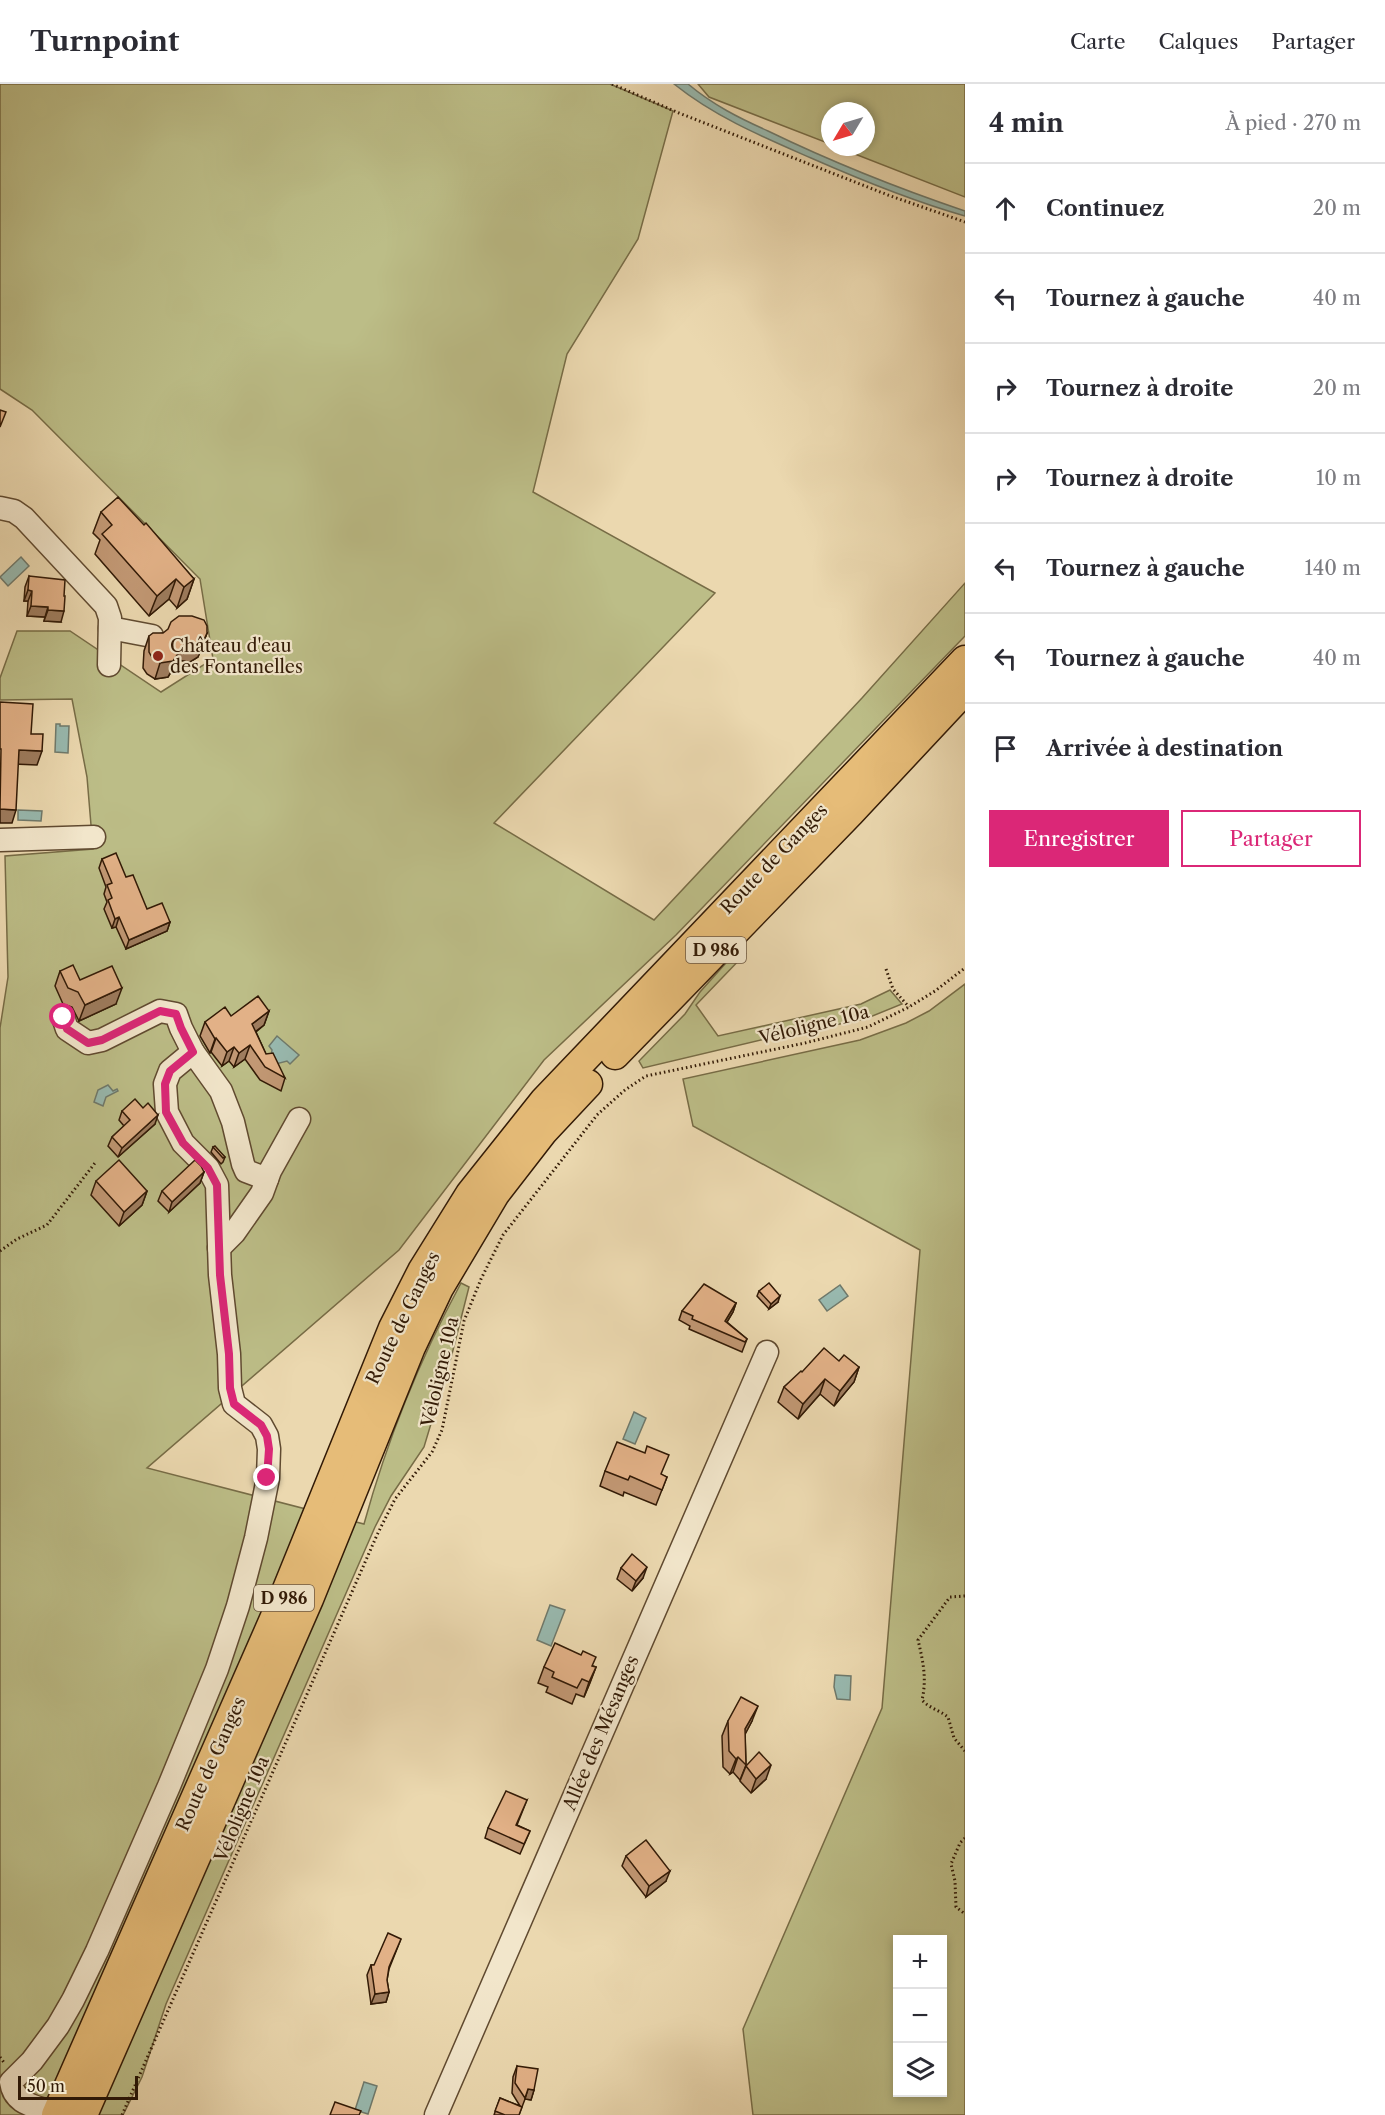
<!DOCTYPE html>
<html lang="fr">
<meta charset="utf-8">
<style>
:root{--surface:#fff;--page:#f7f7f7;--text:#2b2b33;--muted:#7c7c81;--line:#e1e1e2;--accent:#db2777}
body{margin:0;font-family:"Libre Caslon Text",serif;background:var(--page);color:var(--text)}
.controls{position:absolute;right:18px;bottom:18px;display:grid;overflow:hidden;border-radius:0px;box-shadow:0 3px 9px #0003}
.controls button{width:54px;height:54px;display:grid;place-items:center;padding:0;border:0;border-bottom:2px solid var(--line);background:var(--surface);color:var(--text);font:30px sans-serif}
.compass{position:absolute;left:821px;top:18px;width:54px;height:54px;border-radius:50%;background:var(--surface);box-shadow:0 3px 9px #0003;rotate:232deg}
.scale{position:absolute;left:18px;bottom:15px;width:120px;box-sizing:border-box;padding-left:6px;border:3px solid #321a06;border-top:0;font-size:16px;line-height:21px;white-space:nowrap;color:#321a06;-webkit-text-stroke:4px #f2e6cb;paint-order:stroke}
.stop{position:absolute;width:18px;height:18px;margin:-14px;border:4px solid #db2777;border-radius:50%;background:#fff}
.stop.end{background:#db2777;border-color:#fff;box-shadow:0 2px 6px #0008}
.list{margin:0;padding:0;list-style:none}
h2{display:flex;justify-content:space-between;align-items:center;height:78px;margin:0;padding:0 24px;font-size:26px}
h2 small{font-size:20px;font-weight:400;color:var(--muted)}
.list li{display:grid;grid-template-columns:39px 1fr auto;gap:18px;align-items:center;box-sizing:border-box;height:90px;padding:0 24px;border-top:2px solid var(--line)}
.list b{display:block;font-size:22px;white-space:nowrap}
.list em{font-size:20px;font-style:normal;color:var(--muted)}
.actions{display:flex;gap:12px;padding:18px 24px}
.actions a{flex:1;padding:14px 0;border:2px solid var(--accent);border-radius:0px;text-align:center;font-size:21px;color:var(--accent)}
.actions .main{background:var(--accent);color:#fff}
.icon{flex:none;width:33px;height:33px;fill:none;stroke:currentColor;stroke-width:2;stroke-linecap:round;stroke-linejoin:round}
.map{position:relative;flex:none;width:965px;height:2031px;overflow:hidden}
header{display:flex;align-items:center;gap:36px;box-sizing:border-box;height:84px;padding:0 30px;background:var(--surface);border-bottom:2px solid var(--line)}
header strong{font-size:28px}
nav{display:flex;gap:33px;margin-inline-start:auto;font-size:21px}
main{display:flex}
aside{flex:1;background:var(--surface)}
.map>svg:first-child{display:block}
.green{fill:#bcbd87;stroke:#776c46;stroke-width:1.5;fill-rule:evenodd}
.water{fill:#98b9af;stroke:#6f796b;stroke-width:1.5}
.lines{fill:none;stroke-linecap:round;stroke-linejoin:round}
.minor-casing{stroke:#604a30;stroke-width:25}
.major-casing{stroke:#321a06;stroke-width:31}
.path{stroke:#321a06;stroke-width:3;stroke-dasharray:1.5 3;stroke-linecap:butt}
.minor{stroke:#f2e6cb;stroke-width:22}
.major{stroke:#e6bc78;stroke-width:28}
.wall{fill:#c29874;stroke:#321a06;stroke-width:1.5}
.shaded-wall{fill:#9e7c5e;stroke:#321a06;stroke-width:1.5}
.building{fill:#e2b187;stroke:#321a06;stroke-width:1.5}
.route{stroke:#db2777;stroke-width:8}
.poi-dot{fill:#8f2418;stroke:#f2e6cb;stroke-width:2}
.labels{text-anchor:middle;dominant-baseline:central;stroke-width:4.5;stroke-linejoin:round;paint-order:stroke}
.shield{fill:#f2e6cb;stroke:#6c5741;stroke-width:1.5}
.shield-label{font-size:16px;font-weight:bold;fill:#321a06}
.poi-label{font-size:18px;fill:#321a06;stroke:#f2e6cb;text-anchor:start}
.street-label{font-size:18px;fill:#321a06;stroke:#f2e6cb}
</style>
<header>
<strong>Turnpoint</strong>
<nav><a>Carte</a><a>Calques</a><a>Partager</a></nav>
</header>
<main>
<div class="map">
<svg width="965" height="2031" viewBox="0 0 965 2031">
<rect width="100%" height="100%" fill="#ebd8af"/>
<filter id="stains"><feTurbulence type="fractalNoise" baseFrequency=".00333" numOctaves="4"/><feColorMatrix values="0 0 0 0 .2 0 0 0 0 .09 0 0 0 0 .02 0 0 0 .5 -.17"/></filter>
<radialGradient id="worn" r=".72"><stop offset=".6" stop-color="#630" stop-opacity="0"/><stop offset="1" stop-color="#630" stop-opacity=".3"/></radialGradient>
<!-- green -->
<g class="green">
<path d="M0,0H610L673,27L638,155L567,270L533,408L715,509L494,739L654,836L862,614L965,499V552L676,851L544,976L399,1166L147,1384L364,1440C387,1356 420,1275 461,1199L469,1203L452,1270L424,1363L391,1412L375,1443L166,1920L142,1993L123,2031H0V944L8,893L5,772L93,765L87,693L72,615L0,616V594L17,547H70L161,608L213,575L200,495L32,326L0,305Z"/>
<polygon points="698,0 965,0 965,113 837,63 866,63 866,27 830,27 830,60 709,13"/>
<polygon points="734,870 745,870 696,921 718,952 861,920 890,906 902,920 865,935 769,954 643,984 639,977 685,930 700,908"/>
<path d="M965,900V2031H753L743,1945L882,1624L920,1166L693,1042L683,995L860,956L906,939L929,927ZM898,1856H942V2008H898Z"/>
</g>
<!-- water -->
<g class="water">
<path d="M674,0H688C713,21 739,34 768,47C832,78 897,104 965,127V132C912,117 861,96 811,74C763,53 715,33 674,0Z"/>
<polygon points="21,473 29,482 8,502 0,493"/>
<polygon points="56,640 60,640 60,642 69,642 68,669 55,668"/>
<polygon points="18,726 42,727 41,737 18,736"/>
<polygon points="277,952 299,971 290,980 287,977 276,980 271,973 272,966 269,962"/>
<polygon points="108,1001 113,1007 117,1005 118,1007 106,1013 103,1022 94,1018 98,1006"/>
<polygon points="840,1201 848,1212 827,1227 819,1216"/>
<polygon points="634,1328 646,1334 635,1360 623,1355"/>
<polygon points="550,1521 565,1526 551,1562 537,1556"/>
<polygon points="835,1591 851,1592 850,1616 837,1615 834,1603"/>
<polygon points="364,1998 377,2002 368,2030 355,2026"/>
</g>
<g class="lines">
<defs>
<g id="minor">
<polyline points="0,424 14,427 24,434 106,522 110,534 109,581"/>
<polyline points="110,544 152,552"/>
<polyline points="0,756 94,753"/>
<polyline points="63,933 67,945 88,959 102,956 160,927 176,930 181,944 193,968"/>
<polyline points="219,1164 234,1149 262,1109 270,1087 299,1035"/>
<path d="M56,2030C38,2022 14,2022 11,1998L32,1977L58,1942L73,1916L97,1867L169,1702L217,1585L238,1522L256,1454L268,1394L269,1365L267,1352L261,1341L234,1320L230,1304L229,1270L220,1191L217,1101L208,1084L183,1059L167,1028L165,1000L170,987L193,968L221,1007L233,1038L243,1080L246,1087L267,1095"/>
<polyline points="436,2031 767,1268"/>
</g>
<g id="major">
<polyline points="615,971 850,729 965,606"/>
<polyline points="56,2031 285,1510 393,1244 422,1187 470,1110 544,1017 965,576"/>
<polyline points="83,2031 309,1515 411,1263 439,1204 495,1110 543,1048 588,1000"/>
</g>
</defs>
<!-- minor casing -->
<use href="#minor" class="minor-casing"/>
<!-- major casing -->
<use href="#major" class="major-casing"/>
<!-- path -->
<g class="path">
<polyline points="612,0 679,29 888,111 965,138"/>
<polyline points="886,885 893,905 909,923"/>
<polyline points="0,1167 17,1155 47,1141 95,1079"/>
<path d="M965,1512L950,1513L918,1556C923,1577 927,1595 922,1616C929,1624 939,1626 948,1633L954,1654L965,1667"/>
<polyline points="965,1754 960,1759 951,1780 955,1797 956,1823 965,1830"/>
<polyline points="0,1973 5,1980"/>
<polyline points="122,2031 377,1451 395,1415 432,1368 442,1346 464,1237 481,1195 503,1151 597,1031 625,1006 646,992 805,959 868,943 909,923 935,907 965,884"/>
</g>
<!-- minor -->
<use href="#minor" class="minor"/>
<!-- major -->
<use href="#major" class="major"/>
</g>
<!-- wall -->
<g class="wall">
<polygon points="101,428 144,441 194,495 187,515 177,524 169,515 149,532 95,470 100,456 93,449"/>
<polygon points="29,492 61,538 44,537 45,533 27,532 28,517 24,517 25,503"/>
<polygon points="163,549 207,549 198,573 190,578 178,576 168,593 155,595 147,590 143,584 144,567 149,552"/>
<polygon points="102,775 126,793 147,825 170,838 167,847 126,865 116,843 112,844 104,825 107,818 104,810 106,803 99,784"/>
<polygon points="60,887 80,896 116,920 79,937 72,923 63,920 55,902"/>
<polygon points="269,927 264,941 256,948 266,970 285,994 281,1007 260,996 245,975 234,983 229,977 222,982 211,968 210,969 200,952 205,938 231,932"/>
<polygon points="122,1027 155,1040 118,1073 108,1062 112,1053 124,1042 119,1036"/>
<polygon points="213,1063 225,1073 223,1078 221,1080 211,1068"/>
<polygon points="204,1088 200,1099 169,1128 158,1117 162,1107"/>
<polygon points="96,1097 147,1107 142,1121 119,1142 91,1111"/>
<polygon points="759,1207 778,1218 769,1225 757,1212"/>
<polygon points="736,1219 733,1228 727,1238 747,1255 742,1268 689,1245 690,1242 679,1236 682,1227"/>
<polygon points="839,1277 859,1283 854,1298 834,1322 820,1310 798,1335 778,1318 784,1303 802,1288"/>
<polygon points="605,1387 661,1391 667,1393 656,1421 624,1408 623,1412 600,1402"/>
<polygon points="621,1484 643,1494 632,1507 617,1495"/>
<polygon points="593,1582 596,1583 584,1613 576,1610 572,1620 546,1608 548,1603 538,1599 544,1583"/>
<polygon points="728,1637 752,1637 745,1650 746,1681 740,1696 733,1688 730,1690 723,1683 722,1652"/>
<polygon points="746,1682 766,1695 751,1709 740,1697"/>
<polygon points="527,1716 517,1741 530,1747 520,1770 485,1754 488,1744"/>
<polygon points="626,1772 666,1797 646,1813 622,1782"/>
<polygon points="401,1855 389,1885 387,1896 389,1908 386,1918 371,1920 367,1891 371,1881 374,1881"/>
<polygon points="517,1982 534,2006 531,2016 525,2015 519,2031 494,2031 500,2014 520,2022 512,2009 513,1993"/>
</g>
<!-- shaded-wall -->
<g class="shaded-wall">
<polygon points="176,495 169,515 149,532 157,512"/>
<polygon points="194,495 187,515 177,524 184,503"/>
<polygon points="28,506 32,507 28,517 24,517"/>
<polygon points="31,522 48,523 45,533 27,532"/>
<polygon points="48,526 64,527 61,538 44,537"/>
<polygon points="207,549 198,573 190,578 178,576 168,593 155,595 160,579 184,561"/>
<polygon points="19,666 42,667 37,681 14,680"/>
<polygon points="0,725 16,726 12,739 0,739"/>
<polygon points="119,833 116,843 112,844 115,835"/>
<polygon points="170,838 167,847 126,865 129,856"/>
<polygon points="122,904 116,920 79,937 85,921"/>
<polygon points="269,927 264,941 247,954 252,940"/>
<polygon points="216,954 211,968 210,969 215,955"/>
<polygon points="250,961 245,975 234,983 239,969"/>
<polygon points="234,963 229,977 222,982 227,968"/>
<polygon points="158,1031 155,1040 118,1073 122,1064"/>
<polygon points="204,1088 200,1099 169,1128 172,1118"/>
<polygon points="147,1107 142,1121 119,1142 124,1128"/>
<polygon points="780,1212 778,1218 769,1225 771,1220"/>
<polygon points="736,1219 733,1228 722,1246 725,1237"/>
<polygon points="859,1283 854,1298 834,1322 840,1307"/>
<polygon points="825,1295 820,1310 798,1335 803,1320"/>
<polygon points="647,1483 643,1494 632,1507 636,1497"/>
<polygon points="596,1583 590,1599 584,1613 589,1598"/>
<polygon points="758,1622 752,1637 740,1660 745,1645"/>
<polygon points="738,1673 733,1688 730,1690 736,1675"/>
<polygon points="771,1681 766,1695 751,1709 756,1695"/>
<polygon points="670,1787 666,1797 646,1813 649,1802"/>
<polygon points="389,1908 386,1918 371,1920 375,1910"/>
<polygon points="528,2005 534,2006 531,2016 525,2015"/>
</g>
<!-- building -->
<g class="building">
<polygon points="0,326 6,328 0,343"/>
<polygon points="118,413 144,441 146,439 194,495 184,503 176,495 157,512 102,450 112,441 101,428"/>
<polygon points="29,492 65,496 64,512 65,512 64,527 48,526 48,523 31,522 32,507 28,506"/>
<polygon points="179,532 192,532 204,536 207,542 207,549 203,558 195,562 184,561 173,577 160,579 153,575 149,568 149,552 153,549 163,549 168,545 171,538"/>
<polygon points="0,618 33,620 31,650 43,650 42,667 19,666 16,726 0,725 1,665 0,665"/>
<polygon points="116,769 126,793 133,791 147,825 162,819 170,838 129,856 119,833 115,835 108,816 112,814 107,801 112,799 102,775"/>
<polygon points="73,881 80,896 112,882 122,904 85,921 78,908 68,904 60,887"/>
<polygon points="258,912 269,927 252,940 266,970 273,969 285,994 265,983 250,961 239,969 234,963 227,968 216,954 215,955 205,938 225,923 231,932"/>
<polygon points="135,1015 143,1024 148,1019 158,1031 122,1064 112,1053 130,1036 122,1027"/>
<polygon points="215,1062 225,1073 223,1074 213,1063"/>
<polygon points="119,1076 147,1107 124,1128 96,1097"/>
<polygon points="195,1076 201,1082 204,1088 172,1118 162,1107"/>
<polygon points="769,1199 780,1212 771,1220 759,1207"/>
<polygon points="704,1200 736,1219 725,1237 747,1255 745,1258 692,1235 693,1232 682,1227"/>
<polygon points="824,1264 839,1277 844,1271 859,1283 840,1307 825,1295 803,1320 784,1303 801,1287 802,1288"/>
<polygon points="617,1358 645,1369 647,1362 669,1371 661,1390 667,1393 662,1406 630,1392 628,1396 605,1387"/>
<polygon points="632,1470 647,1483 636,1497 621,1484"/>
<polygon points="555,1559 581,1571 583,1567 596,1573 592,1582 596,1583 589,1598 582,1595 577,1604 552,1593 554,1588 544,1583"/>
<polygon points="741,1613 758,1622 745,1645 746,1681 738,1673 736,1675 729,1667 728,1637"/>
<polygon points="759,1668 771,1681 756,1695 746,1682"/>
<polygon points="506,1707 527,1716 516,1741 530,1747 524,1760 488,1744"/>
<polygon points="646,1756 670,1787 649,1802 626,1772"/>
<polygon points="388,1849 401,1855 389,1883 387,1896 389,1908 375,1910 371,1881 374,1881"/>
<polygon points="517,1982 538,1985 534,2006 528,2005 525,2014 515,1999"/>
<polygon points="500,2014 522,2023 519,2031 505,2031 495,2027"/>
<polygon points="335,2018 361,2027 359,2031 330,2031"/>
</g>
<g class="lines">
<!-- route -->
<polyline class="route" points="63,933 67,945 88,959 102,956 160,927 176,930 181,944 193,968 170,987 165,1000 166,1028 183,1059 208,1084 217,1101 220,1191 229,1270 230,1304 234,1320 261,1341 267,1352 269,1365 267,1394"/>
</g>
<!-- markers -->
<circle class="poi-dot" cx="158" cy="572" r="6"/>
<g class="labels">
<!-- shield labels -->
<g class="shield">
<rect x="686" y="853" width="60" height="26" rx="4.5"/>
<rect x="254" y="1501" width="60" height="26" rx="4.5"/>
</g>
<g class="shield-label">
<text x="716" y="866">D 986</text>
<text x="284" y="1514">D 986</text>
</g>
<!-- poi labels -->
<g class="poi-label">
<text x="170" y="562">Château d'eau<tspan x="170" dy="21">des Fontanelles</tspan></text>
</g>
<!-- street labels -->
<g class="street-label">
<text transform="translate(774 775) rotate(-46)">Route de Ganges</text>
<text transform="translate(814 941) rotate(-14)">Véloligne 10a</text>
<text transform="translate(403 1234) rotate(-64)">Route de Ganges</text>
<text transform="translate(440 1288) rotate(-77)">Véloligne 10a</text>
<text transform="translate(601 1649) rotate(-67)">Allée des Mésanges</text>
<text transform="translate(211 1680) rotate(-66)">Route de Ganges</text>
<text transform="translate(242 1725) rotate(-67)">Véloligne 10a</text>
</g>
</g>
<rect width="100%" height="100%" filter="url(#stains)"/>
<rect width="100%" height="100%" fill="url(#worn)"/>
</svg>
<div class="controls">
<button>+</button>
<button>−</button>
<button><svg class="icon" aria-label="layers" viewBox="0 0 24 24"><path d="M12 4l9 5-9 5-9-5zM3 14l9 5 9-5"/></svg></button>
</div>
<svg class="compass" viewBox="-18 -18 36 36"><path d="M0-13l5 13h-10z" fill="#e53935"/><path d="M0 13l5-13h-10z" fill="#7c7c81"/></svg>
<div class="scale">50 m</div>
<div class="stop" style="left:63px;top:933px"></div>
<div class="stop end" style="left:267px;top:1394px"></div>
</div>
<aside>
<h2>4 min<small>À pied · 270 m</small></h2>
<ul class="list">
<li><svg class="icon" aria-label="ahead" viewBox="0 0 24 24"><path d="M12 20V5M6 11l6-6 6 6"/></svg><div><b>Continuez</b></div><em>20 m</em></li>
<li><svg class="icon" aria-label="left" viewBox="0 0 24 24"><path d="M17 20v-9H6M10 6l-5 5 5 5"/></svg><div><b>Tournez à gauche</b></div><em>40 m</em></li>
<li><svg class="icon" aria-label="right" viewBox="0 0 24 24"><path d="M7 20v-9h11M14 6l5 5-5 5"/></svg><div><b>Tournez à droite</b></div><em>20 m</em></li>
<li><svg class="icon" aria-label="right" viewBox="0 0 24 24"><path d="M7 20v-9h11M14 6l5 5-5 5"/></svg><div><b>Tournez à droite</b></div><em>10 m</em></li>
<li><svg class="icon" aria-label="left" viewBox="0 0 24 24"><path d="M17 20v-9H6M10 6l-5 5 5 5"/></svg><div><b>Tournez à gauche</b></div><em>140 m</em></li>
<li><svg class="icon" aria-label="left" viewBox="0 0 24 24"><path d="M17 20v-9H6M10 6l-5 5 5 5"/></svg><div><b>Tournez à gauche</b></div><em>40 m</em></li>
<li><svg class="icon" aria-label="arrive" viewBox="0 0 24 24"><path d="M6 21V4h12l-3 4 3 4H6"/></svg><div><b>Arrivée à destination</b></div></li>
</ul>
<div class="actions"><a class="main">Enregistrer</a><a>Partager</a></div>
</aside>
</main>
